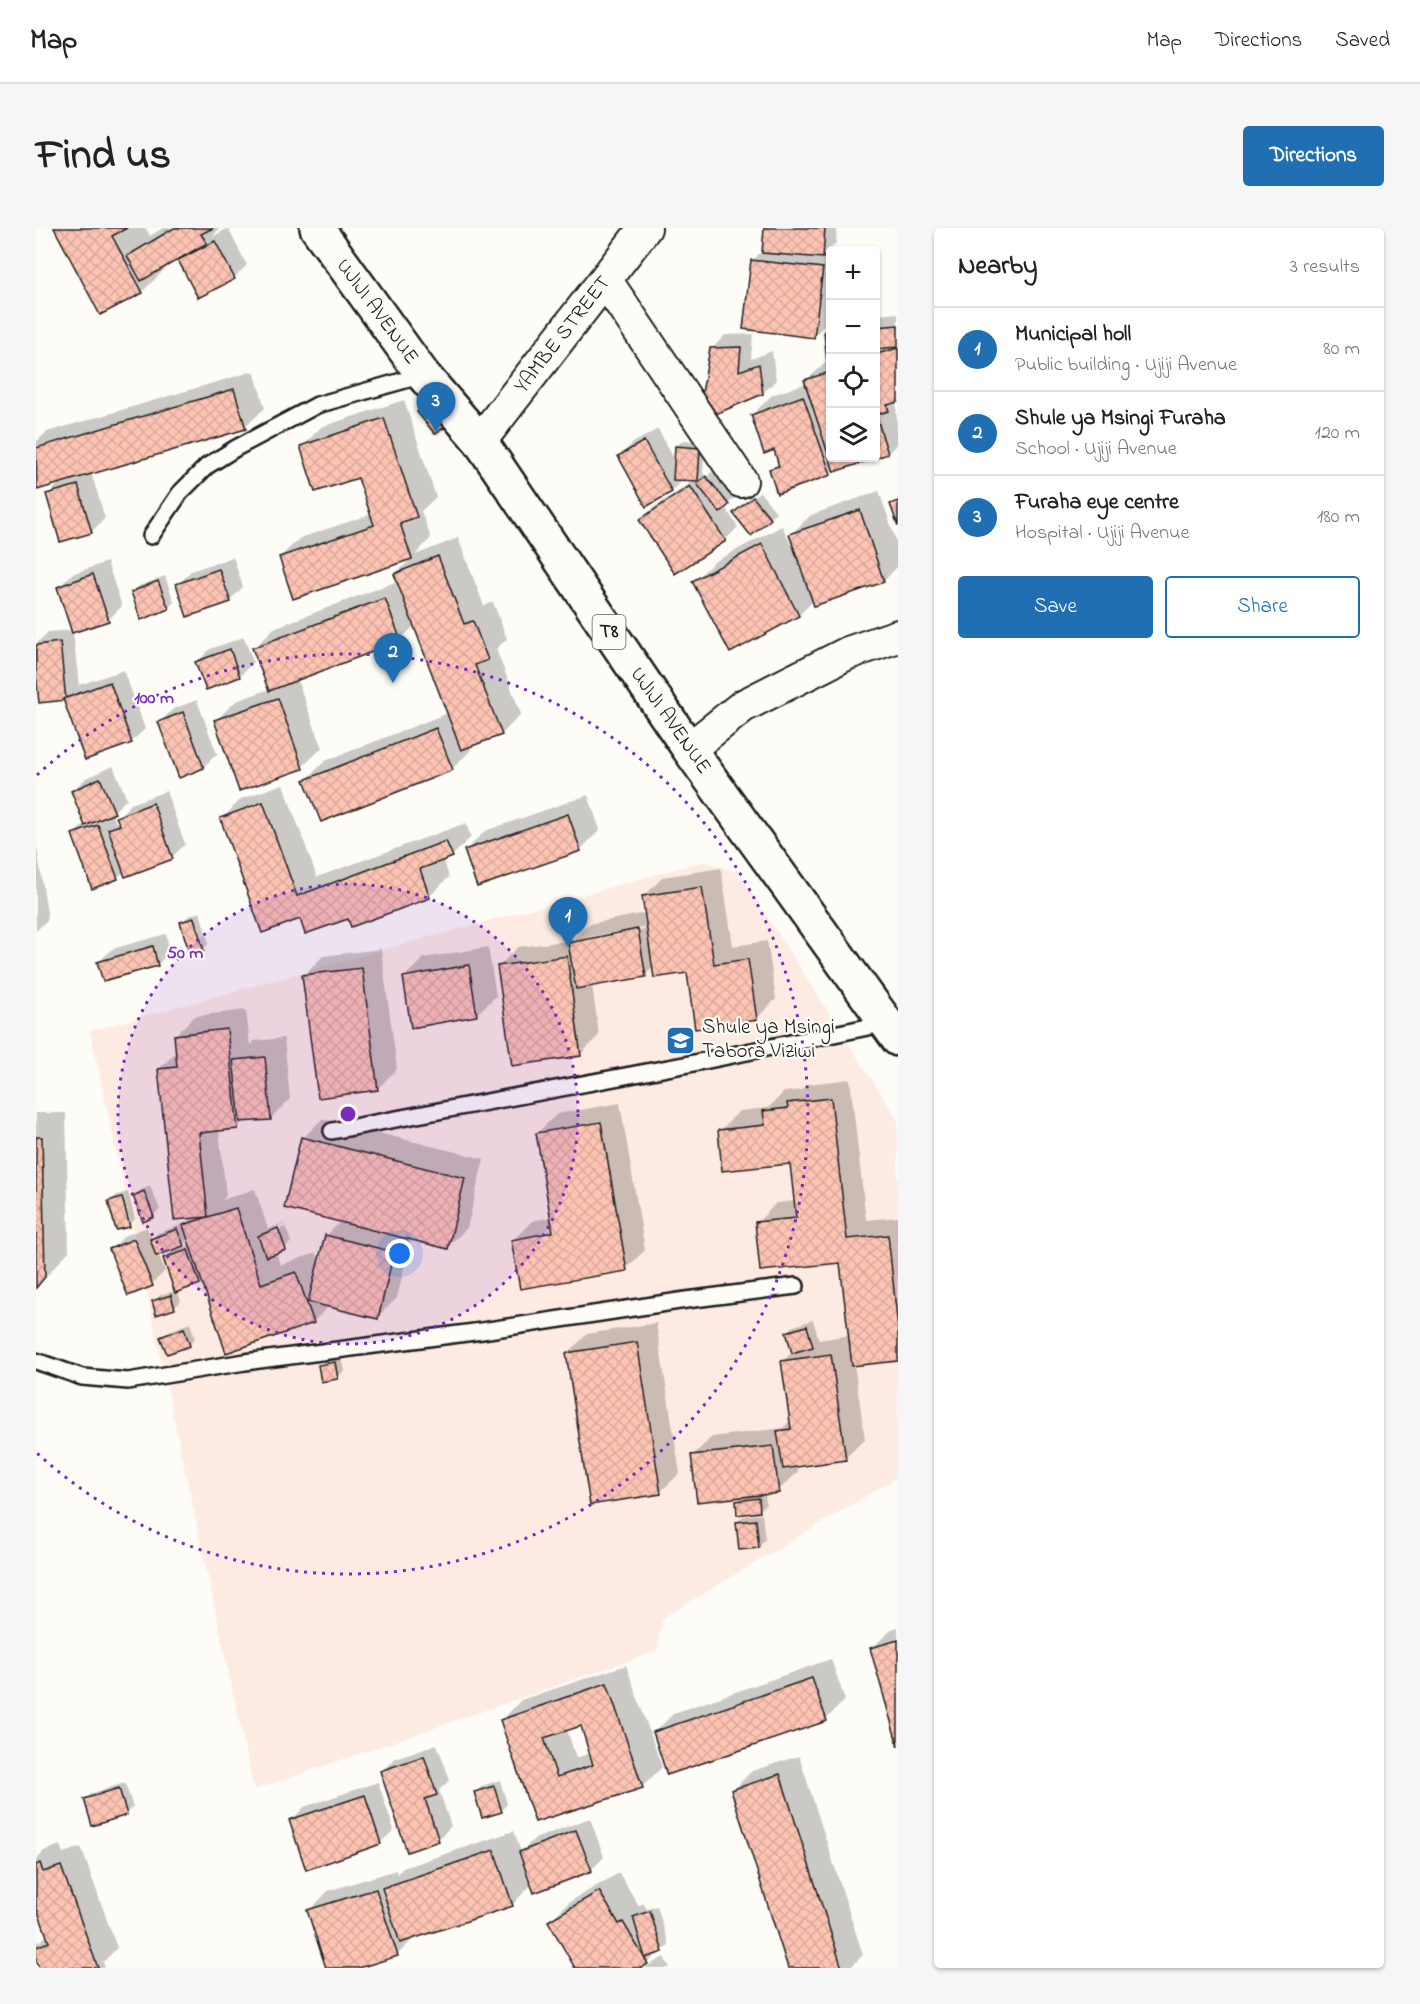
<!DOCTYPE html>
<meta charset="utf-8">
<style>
:root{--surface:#fff;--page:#f6f6f6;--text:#222;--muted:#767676;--line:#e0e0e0;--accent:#1f6fb2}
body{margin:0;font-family:"Indie Flower",sans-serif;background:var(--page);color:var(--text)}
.controls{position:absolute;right:18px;top:18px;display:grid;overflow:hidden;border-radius:6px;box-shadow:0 2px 4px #0004}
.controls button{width:54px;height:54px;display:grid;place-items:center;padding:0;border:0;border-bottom:2px solid var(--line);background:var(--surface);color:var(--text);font:30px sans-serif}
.you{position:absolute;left:364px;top:1026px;width:21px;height:21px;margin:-15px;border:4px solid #fff;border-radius:50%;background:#1a73e8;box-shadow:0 0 0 9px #1a73e833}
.badge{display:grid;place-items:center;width:39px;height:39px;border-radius:50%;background:var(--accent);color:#fff;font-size:20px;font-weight:700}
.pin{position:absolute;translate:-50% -50px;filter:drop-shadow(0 2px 3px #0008)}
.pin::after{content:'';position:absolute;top:32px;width:21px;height:18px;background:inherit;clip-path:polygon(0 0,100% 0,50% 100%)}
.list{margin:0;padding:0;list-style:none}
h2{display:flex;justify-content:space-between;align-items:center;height:78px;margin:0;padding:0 24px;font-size:26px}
h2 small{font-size:20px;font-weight:400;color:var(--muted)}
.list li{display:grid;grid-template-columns:39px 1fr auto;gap:18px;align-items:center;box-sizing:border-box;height:84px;padding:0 24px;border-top:2px solid var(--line)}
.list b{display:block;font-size:22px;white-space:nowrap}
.list p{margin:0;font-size:20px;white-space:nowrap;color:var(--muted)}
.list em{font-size:20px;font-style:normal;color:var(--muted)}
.actions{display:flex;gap:12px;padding:18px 24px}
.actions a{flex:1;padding:14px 0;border:2px solid var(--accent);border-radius:6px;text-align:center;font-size:21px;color:var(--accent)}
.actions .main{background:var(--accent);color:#fff}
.icon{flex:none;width:33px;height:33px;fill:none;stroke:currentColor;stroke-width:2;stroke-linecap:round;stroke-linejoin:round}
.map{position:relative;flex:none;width:862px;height:1740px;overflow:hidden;border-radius:6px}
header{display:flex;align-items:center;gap:36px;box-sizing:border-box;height:84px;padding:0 30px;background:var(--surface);border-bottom:2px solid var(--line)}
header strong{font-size:28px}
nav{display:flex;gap:33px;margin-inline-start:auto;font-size:21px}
.intro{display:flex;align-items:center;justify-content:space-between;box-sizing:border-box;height:144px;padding:0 36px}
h1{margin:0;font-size:42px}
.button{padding:15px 27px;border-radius:6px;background:var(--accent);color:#fff;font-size:21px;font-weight:700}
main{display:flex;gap:36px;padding:0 36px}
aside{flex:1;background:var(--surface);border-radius:6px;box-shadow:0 2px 4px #0004}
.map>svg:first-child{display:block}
.built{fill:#fdebe3}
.shadow{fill:#0003;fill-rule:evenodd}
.building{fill:url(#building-cross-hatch);stroke:#1c1c1c;stroke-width:1.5;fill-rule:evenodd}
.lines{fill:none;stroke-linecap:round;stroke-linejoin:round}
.service-casing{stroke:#1c1c1c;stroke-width:20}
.minor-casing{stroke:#1c1c1c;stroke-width:36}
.trunk-casing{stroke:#1c1c1c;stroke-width:38}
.service{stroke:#fdfcf7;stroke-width:15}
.minor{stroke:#fdfcf7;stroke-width:32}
.trunk{stroke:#fdfcf7;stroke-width:33}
.ring{fill:none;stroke:#7b2cbf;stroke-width:3;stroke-dasharray:3 6}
.labels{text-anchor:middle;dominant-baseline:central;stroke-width:4.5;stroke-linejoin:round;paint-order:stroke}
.shield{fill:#fdfcf7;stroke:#605f5e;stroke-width:1.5}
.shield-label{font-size:20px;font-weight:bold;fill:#1c1c1c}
.street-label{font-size:21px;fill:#1c1c1c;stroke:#fdfcf7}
.poi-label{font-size:21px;fill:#1c1c1c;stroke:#fdfcf7;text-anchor:start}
.centre{fill:#7b2cbf;stroke:#fdfcf7;stroke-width:3}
.ring-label{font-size:18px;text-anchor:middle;font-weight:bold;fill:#7b2cbf;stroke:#fdfcf7;stroke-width:4.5;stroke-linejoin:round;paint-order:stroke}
</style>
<header>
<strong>Map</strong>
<nav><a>Map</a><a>Directions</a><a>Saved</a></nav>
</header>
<div class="intro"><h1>Find us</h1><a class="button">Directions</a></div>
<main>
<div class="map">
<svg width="862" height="1740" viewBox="0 0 862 1740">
<defs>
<pattern id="building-cross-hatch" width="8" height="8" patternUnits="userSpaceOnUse" patternTransform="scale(1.5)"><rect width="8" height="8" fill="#fdc4b4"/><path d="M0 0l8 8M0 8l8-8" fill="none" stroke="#d8a89a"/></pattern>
</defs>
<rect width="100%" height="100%" fill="#fdfcf7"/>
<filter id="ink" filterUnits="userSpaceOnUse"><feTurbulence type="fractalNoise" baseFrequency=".0167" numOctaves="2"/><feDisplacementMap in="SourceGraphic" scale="12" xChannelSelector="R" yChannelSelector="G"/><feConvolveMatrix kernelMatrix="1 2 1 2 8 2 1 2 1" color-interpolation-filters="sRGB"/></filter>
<g filter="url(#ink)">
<!-- built -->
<polygon class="built" points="669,633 703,645 862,892 862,1249 627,1390 621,1423 218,1562 54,803"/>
<!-- shadow -->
<g class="shadow">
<polygon points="19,0 110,0 114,8 127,0 184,0 176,9 192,0 211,37 198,50 163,68 143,29 130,37 131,39 106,64 65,85"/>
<polygon points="729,0 801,0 800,15 795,20 805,21 794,22 794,92 778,108 717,32 728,21"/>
<polygon points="862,85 862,172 860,173 862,215 852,225 840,229 840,87"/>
<polygon points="794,99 794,230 838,230 799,243 799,241 794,246 735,242 743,233 739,220 716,187 736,167 771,155 770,153 792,132 790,103"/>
<polygon points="717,106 715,131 736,123 740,152 727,165 676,121 689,107"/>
<polygon points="218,143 229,180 209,199 55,244 69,290 55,304 12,267 25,253 2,260 0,254 0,214 11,204"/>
<polygon points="368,172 400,269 385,283 395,310 379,327 422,310 448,378 457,374 471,411 460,421 485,486 466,506 434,518 435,522 416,541 270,552 289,533 412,485 379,397 364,412 261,451 286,520 266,539 180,492 200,473 234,461 218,420 238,400 362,353 359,346 376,330 244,329 264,310 336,286 323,248 266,219 285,199"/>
<polygon points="622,201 639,233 640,219 647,212 669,214 667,245 670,249 677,243 698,270 689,279 702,299 689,312 605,292 618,279 661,251 648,251 636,263 610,277 583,228 597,215"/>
<polygon points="843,263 862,318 862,338 848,353 779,376 778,372 763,387 695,423 658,353 678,334 746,298 759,324 755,306 775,287"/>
<polygon points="724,264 740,284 734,290 706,279"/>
<polygon points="197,329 207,359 194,372 142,357 155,343"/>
<polygon points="71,334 86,378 73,391 37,404 43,457 88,442 109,501 95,514 29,471 0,433 0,416 12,404 37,402 23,359 36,346"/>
<polygon points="129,348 138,374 132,380 96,364 103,358"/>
<polygon points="208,409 217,434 204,448 171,460 161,435 174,421"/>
<polygon points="161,472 181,526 167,539 124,494 137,481"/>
<polygon points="77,538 91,571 76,585 80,595 83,592 82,589 95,576 130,563 149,616 136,629 88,643 81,650 38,606 50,595 36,563 50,550"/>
<polygon points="247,556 281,649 430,595 435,609 416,628 407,631 413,649 394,668 316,697 313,689 265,689 186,591 205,571"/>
<polygon points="552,567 564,602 544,622 430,622 449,603"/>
<polygon points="0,613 12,691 0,703"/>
<path d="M685,640L697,718L731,713L740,771L721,790L652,744L618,739L609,747L556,757L563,807L544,827L463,738L482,719L537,712L553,696L610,685L608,668L627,649ZM609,699V701L554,712V709Z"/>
<polygon points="164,684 173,715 167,722 145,695 152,688"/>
<polygon points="130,706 134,724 121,737 63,734 76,721"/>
<polygon points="452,719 460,768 440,787 368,749 388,730"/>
<polygon points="345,721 361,841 341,861 267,748 287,728"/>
<path d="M210,782L214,818L218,813L248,810L254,871L235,890L208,893L201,900L183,902L190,968L186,972L219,961L232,1001L248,995L255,1014L249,1020L240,1024L244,1037L280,1025L283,1035L290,1008L305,993L267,910L286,891L448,931L431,1000L411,1019L375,1010L361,1070L341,1089L293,1078L277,1094L167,1051L163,1055L141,1062L145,1073L138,1080L118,1074L124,1067L139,1063L129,1030L135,1024L156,1017L153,1010L147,1016L122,1025L129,1043L116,1056L75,1022L88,1008L111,999L116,1011L122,1005L148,996L149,998L158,988L123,841L141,823L139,807L159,788ZM248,996L249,999L233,1005V1002Z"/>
<polygon points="814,851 830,992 862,989 862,1132 818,1136 829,1211 809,1230 761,1237 762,1244 742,1263 729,1265 730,1276 723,1282 701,1274 708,1267 656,1228 676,1209 747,1200 755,1192 747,1133 757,1123 751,1104 758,1098 777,1092 783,1112 814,1107 806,1033 721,995 740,975 760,973 756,934 684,903 703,883 732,880 748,864 766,862 773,856"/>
<polygon points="584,875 609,1022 590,1041 477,1012 496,993 516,989 501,905 521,886"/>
<polygon points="0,885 30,885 33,1023 0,1060"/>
<polygon points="114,958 124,981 117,988 98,968 105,962"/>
<polygon points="92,964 99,991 93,997 74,973 81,967"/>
<polygon points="154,1095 159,1110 153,1117 126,1110 133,1103"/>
<polygon points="620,1095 644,1245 624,1264 531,1126 551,1106"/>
<polygon points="305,1129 308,1143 301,1150 284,1138 290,1131"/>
<polygon points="726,1286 729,1312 722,1318 701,1294 708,1288"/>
<polygon points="862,1399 862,1513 836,1420 856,1401"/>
<polygon points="795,1431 809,1472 790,1491 618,1505 638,1485"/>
<path d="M590,1437L626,1539L607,1558L500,1592L466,1492L485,1472ZM546,1496L555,1525L540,1530L531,1501Z"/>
<polygon points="401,1516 414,1552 403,1562 415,1598 402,1612 345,1544 359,1530"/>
<polygon points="763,1528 827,1727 814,1740 754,1740 697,1562 716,1543"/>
<polygon points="464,1552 471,1576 465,1583 440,1565 446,1558"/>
<polygon points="342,1554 358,1602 344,1615 255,1593 268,1579"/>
<polygon points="89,1555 97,1579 90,1585 49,1572 56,1565"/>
<polygon points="554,1590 568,1629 555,1642 496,1656 476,1677 379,1709 361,1727 318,1740 291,1740 273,1683 292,1663 360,1642 361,1646 367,1640 478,1603 485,1624 498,1611"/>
<polygon points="24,1617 27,1625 45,1619 81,1720 67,1734 69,1740 4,1740 0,1732 0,1706 3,1715 12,1706 0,1673 0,1631 8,1623"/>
<polygon points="583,1645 603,1678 607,1675 611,1681 621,1678 633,1717 605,1740 541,1740 513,1694 533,1674"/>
<polygon points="628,1729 634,1740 608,1740"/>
</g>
<!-- building -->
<g class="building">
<polygon points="18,0 91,0 76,8 107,65 64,87"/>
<polygon points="138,0 177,0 165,6 171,15 105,53 91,28"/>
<polygon points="728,0 789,0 787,30 726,25"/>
<polygon points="179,13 199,51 162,70 142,32"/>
<polygon points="715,32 787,40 778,110 707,101"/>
<polygon points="862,97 862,119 840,121 840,99"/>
<polygon points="794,102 794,145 792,145 788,103"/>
<polygon points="705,119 703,143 723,136 727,166 670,190 663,182 674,120"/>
<polygon points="862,120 862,174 851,177 853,183 842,186 840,177 840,126"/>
<polygon points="794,144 794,230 840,230 840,187 852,226 798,244 768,152"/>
<polygon points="198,161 210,201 1,262 0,220"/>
<polygon points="767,168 795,247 741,266 733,241 743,238 738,222 728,226 715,187"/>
<polygon points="392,176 409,199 399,206 381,184"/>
<polygon points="348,190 381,289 364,295 376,331 257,371 243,329 338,297 322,250 279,264 264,218"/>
<polygon points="608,213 636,264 610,279 582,228"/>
<polygon points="639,218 664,220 662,253 637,252"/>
<polygon points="670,248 693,277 684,285 661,256"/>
<polygon points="42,257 56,305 24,314 10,266"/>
<polygon points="654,258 690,313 639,346 603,292"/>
<polygon points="717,269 735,291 715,308 697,285"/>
<polygon points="862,273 862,298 854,276"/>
<polygon points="824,282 848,354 778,378 753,306"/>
<polygon points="726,316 763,388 694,425 656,353"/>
<polygon points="402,328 428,396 437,393 452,432 439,437 466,507 425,522 358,346"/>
<polygon points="183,341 195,374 151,389 140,356"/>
<polygon points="57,346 73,393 36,405 21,359"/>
<polygon points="122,353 133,381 105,392 95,364"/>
<polygon points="349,370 365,413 233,463 216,420"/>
<polygon points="24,414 30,472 3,475 0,446 0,417"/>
<polygon points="194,421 204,449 170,462 159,434"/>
<polygon points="74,454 96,515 49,532 27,471"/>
<polygon points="242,470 267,541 203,563 178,492"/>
<polygon points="147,484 168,540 143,550 122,494"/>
<polygon points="400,500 417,542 285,594 268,552"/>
<polygon points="64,550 79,585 49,598 35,563"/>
<polygon points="227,574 261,668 410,613 417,629 384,641 394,670 315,699 312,691 269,706 264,691 226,705 184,590"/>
<polygon points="117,575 137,631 89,649 72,601 84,597 80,589"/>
<polygon points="532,586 545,623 441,659 428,622"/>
<polygon points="62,597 82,651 56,661 36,606"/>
<polygon points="666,659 678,736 712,731 721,792 659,801 651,745 618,750 606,668"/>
<polygon points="158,690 168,723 154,727 144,694"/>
<polygon points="602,701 610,749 540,761 532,715"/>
<polygon points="117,718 122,738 67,753 61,734"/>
<polygon points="531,728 545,828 476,838 461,738"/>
<polygon points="433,737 441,788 375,800 367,749"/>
<polygon points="326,740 342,862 282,870 266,747"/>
<polygon points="191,801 202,901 163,905 172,989 138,992 122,841 141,839 138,807"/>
<polygon points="229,829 235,892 204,894 197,832"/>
<polygon points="795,870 811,1011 852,1007 862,1100 862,1133 816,1138 804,1035 724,1043 719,994 760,990 754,936 686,943 682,902 729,897 727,883 752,880 751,875"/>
<polygon points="565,894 591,1043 484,1061 475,1012 517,1004 500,905"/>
<polygon points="0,909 6,909 9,1049 0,1060"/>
<polygon points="265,909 429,950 412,1021 248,980"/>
<polygon points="108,963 118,989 107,994 97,968"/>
<polygon points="86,969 94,999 80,1002 72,973"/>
<polygon points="200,980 225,1056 260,1044 278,1095 190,1125 147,997"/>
<polygon points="242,1000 250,1022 230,1029 222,1008"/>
<polygon points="141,1001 148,1018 120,1028 114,1011"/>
<polygon points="289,1007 358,1024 342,1091 272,1074"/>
<polygon points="98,1011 117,1058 92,1068 73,1021"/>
<polygon points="152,1022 164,1056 139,1065 127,1030"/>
<polygon points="135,1067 139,1081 120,1087 116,1073"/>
<polygon points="771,1098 777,1119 756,1125 750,1104"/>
<polygon points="148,1100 154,1118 131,1126 124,1109"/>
<polygon points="601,1114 625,1266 554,1277 530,1125"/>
<polygon points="795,1126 810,1232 747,1241 741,1203 755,1201 745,1133"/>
<polygon points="299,1134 302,1151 285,1154 282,1137"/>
<polygon points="737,1218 743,1265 661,1274 655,1227"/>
<polygon points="723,1270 724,1284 701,1287 700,1273"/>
<polygon points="720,1292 723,1320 703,1322 700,1294"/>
<polygon points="862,1412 862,1518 834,1420"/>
<polygon points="776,1450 791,1493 631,1547 617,1504"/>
<path d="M571,1455L607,1560L499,1594L464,1492ZM545,1498L557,1537L521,1549L508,1510Z"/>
<polygon points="388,1528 401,1567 389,1571 403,1613 371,1624 344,1543"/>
<polygon points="744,1546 806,1740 752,1740 695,1562"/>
<polygon points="458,1558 466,1584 446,1590 438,1564"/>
<polygon points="83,1560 91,1587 56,1598 48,1571"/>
<polygon points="329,1567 345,1616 270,1642 253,1592"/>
<polygon points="540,1602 556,1643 498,1665 483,1624"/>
<polygon points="458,1622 477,1678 364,1715 346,1660"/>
<polygon points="4,1635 7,1644 25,1638 62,1740 3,1740 0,1732 0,1719 13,1714 0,1678 0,1637"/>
<polygon points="340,1661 362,1728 323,1740 290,1740 271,1682"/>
<polygon points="563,1663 583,1696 587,1694 612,1736 605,1740 539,1740 512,1693"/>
<polygon points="614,1683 627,1724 609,1730 597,1689"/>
</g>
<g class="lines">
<defs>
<g id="service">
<polyline points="115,308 144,265 171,238 200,220 281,177 387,147"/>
<polyline points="296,903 653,836 851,795"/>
<polyline points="0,1133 46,1149 92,1153 209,1134 446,1103 650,1072 760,1058"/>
</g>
<g id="minor">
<polyline points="570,53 705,253"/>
<polyline points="444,213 609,0"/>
<polyline points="653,521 707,478 812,425 862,408"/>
</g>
<polyline id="trunk" points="281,0 387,147 444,213 653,521 862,811"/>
</defs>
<!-- service casing -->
<use href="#service" class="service-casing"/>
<!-- minor casing -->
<use href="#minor" class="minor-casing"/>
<!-- trunk casing -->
<use href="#trunk" class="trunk-casing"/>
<!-- service -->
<use href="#service" class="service"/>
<!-- minor -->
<use href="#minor" class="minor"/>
<!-- trunk -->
<use href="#trunk" class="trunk"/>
</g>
</g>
<!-- distance rings -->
<circle cx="312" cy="886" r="230" fill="#7b2cbf" fill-opacity=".12"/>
<g class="ring">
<circle cx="312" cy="886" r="230"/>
<path d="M1 547A460 460 0 1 1 1 1225"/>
</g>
<!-- icons -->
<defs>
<symbol id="school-square" viewBox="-11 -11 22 22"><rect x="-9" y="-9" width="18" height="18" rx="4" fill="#1f6fb2" stroke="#fdfcf7"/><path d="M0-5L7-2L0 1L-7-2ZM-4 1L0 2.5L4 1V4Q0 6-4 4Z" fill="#fff"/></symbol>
</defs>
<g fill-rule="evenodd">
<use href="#school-square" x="628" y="796" width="33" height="33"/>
</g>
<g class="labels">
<!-- shield labels -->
<rect class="shield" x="556.5" y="387" width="33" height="34" rx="4.5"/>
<g class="shield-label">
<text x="573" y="404">T8</text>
</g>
<!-- street labels -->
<g class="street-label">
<text transform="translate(341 84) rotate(54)">UJIJI AVENUE</text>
<text transform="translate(527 107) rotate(-52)">YAMBE STREET</text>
<text transform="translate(634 493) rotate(55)">UJIJI AVENUE</text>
</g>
<!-- poi labels -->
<g class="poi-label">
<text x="666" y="800">Shule ya Msingi<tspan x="666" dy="24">Tabora Viziwi</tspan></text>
</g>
</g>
<circle cx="312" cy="886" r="9" class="centre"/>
<g class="ring-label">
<text x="118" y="475">100 m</text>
<text x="149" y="730">50 m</text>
</g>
</svg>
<div class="controls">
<button>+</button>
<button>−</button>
<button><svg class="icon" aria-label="locate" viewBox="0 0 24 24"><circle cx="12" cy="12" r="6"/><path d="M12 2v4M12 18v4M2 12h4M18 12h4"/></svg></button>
<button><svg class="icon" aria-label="layers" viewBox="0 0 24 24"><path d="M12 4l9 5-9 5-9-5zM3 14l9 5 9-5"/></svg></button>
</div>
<div class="you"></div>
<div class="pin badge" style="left:532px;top:719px">1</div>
<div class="pin badge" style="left:357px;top:455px">2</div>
<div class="pin badge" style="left:400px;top:204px">3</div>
</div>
<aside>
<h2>Nearby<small>3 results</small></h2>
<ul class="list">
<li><span class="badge">1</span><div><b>Municipal holl</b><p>Public building · Ujiji Avenue</p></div><em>80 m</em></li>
<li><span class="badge">2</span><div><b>Shule ya Msingi Furaha</b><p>School · Ujiji Avenue</p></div><em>120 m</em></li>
<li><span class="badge">3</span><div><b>Furaha eye centre</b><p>Hospital · Ujiji Avenue</p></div><em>180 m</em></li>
</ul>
<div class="actions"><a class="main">Save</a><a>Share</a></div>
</aside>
</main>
